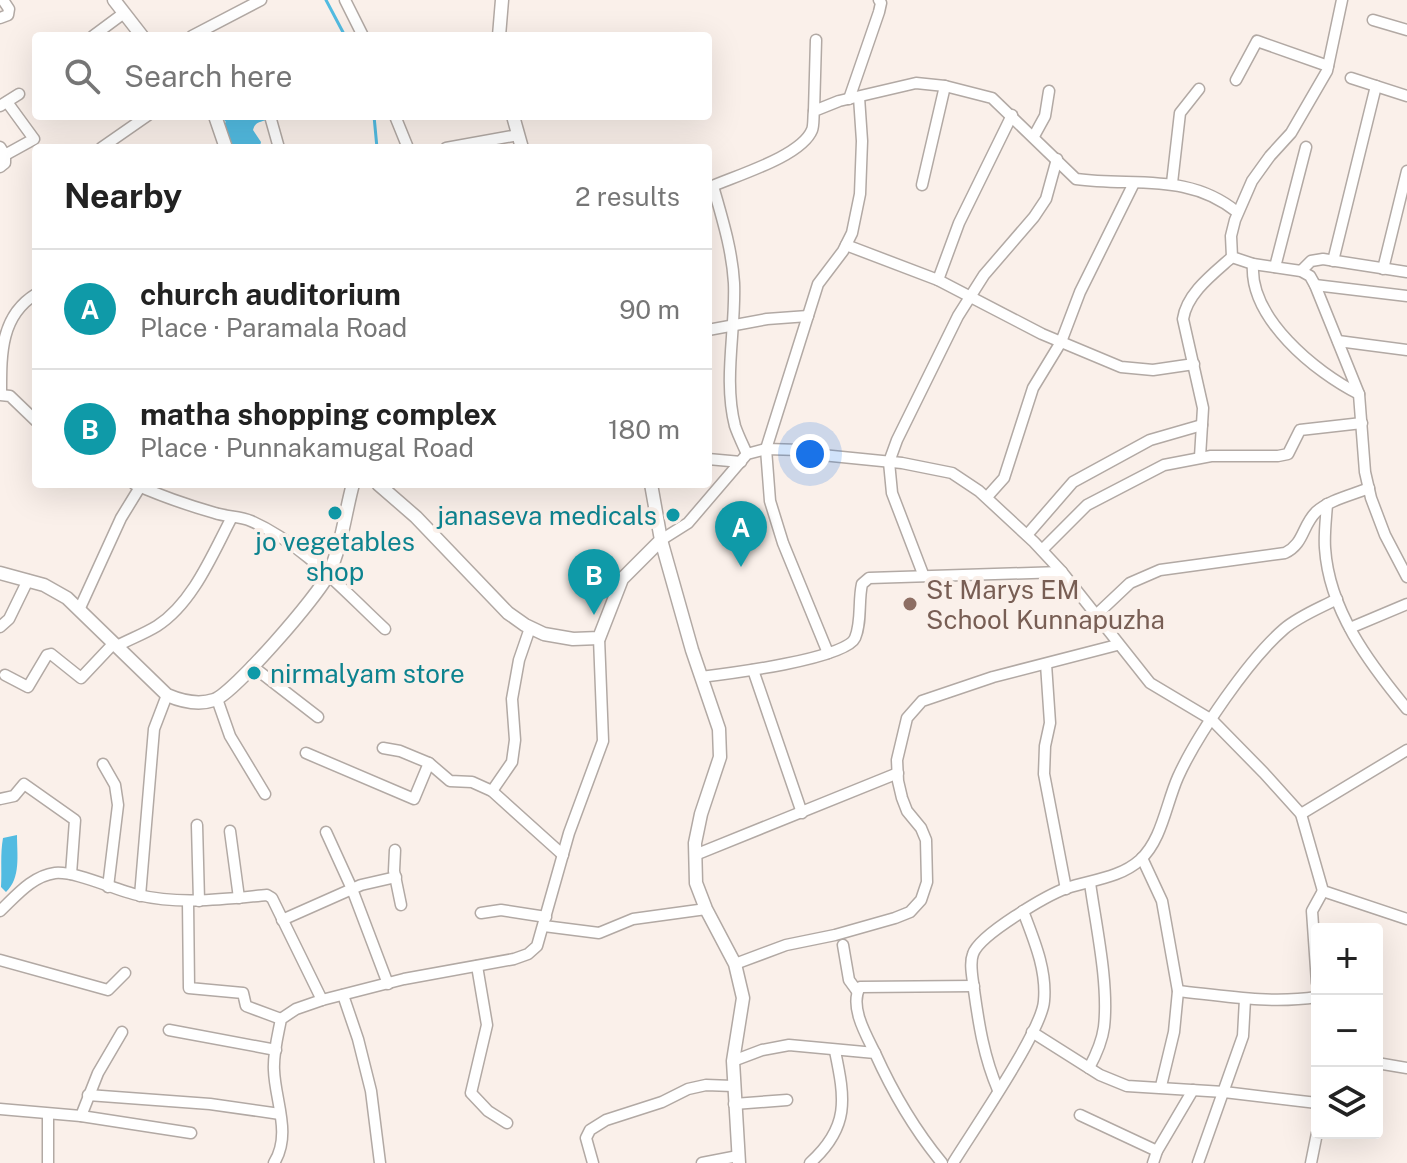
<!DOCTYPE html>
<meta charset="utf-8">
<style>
:root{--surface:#fff;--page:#f2f2f2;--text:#222;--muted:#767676;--line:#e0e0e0;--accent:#2563eb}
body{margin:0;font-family:"Public Sans",sans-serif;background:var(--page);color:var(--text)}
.controls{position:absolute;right:24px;bottom:24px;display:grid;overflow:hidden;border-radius:8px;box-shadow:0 8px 32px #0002}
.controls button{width:72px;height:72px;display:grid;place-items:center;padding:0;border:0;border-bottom:2px solid var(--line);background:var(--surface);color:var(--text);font:40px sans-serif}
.you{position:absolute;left:810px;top:454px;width:28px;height:28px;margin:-20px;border:6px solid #fff;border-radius:50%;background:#1a73e8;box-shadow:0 0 0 12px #1a73e833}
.badge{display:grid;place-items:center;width:52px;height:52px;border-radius:50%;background:var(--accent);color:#fff;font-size:26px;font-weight:700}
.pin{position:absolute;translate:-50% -66px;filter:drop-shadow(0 2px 4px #0008)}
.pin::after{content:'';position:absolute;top:42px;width:28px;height:24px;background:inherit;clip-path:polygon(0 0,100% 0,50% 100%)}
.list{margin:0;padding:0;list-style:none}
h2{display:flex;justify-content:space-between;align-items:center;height:104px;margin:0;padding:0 32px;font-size:34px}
h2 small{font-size:26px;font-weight:400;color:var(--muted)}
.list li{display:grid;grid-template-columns:52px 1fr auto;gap:24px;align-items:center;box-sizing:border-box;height:120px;padding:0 32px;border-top:2px solid var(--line)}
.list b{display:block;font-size:30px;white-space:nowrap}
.list p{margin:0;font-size:26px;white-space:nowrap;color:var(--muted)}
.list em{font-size:26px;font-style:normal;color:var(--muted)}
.icon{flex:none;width:44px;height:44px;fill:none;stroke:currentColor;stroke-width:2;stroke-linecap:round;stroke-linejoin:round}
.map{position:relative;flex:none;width:1407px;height:1163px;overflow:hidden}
.search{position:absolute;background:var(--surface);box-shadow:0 8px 32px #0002;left:32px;top:32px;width:680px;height:88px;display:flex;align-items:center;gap:20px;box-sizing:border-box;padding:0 28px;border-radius:8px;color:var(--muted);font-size:30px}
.panel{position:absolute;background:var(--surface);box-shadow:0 8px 32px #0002;left:32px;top:144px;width:680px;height:344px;border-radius:8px}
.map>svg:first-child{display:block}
.water{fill:#52bbe1}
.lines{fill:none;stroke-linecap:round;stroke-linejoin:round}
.stream{stroke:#52bbe1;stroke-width:3}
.minor-casing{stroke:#b2a9a4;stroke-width:13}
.tertiary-casing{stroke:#b2a9a4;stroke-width:15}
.minor{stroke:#fff;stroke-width:10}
.tertiary{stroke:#fff;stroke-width:12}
.culture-dot{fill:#0f9aa8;stroke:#faf0ea;stroke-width:3}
.education-dot{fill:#8d6e63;stroke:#faf0ea;stroke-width:3}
.labels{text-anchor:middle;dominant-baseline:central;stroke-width:8;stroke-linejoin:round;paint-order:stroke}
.culture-label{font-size:26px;fill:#0d838f;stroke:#faf0ea;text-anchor:end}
.education-label{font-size:26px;fill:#785e54;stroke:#faf0ea;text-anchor:start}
</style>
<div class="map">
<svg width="1407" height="1163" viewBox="0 0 1407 1163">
<rect width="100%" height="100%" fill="#faf0ea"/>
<!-- water -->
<g class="water">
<path d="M220,116H268L267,120C260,122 255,122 253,130L261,142L260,146L232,148L226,141L222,125L226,122Z"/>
<path d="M17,835C17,855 21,878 6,892L1,887C2,869 0,855 3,838Z"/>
</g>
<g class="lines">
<!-- stream -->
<g class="stream">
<polyline points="326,0 345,36"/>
<polyline points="374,116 377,148"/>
</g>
<defs>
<g id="minor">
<polyline points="345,0 363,36"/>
<polyline points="1342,0 1327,71 1291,133 1270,156 1252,181 1235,220 1231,236 1232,257 1253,264 1301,271 1310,276 1315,285 1359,394 1365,472 1371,498 1385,535 1407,577"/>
<polyline points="0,18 8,15 9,9 3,0"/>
<polyline points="1373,20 1407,30"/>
<polyline points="93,36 124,13"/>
<polyline points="192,36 261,0"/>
<polyline points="1351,78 1407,96"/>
<polyline points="1236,80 1257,41 1328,66"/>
<polyline points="849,99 879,12 881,3 879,0"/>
<polyline points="0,106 19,94"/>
<polyline points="814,111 816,40"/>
<polyline points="270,116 279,148"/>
<polyline points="395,116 408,148"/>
<polyline points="1034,136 1045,116 1049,91"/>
<polyline points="0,147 5,155 5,163 0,167"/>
<polyline points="101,148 147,116"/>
<polyline points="446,148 518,135"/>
<polyline points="5,155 34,139 7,102"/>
<polyline points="1172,183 1180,113 1199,89"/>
<polyline points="922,185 945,86"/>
<path d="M713,186C722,218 732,249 734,283C736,329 723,380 735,426C738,435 743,445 747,454"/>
<path d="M708,188C734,176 801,157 812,130C814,125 813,117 814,111L839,101L916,83L945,86L992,98L1076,179C1134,187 1188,172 1237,212"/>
<polyline points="846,245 938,280 1042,334 1121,367 1153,370 1194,364"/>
<polyline points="1333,261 1376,86"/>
<path d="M1253,264C1249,318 1315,372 1359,394"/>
<polyline points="1275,267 1306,147"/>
<polyline points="1383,269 1407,171"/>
<polyline points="1301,271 1311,261 1323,259 1407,272"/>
<polyline points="938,280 959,223 1012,115"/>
<polyline points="1315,285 1407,296"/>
<polyline points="708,330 767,319 808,316"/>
<polyline points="1338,341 1407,350"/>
<path d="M1,394C1,355 0,316 36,294"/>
<polyline points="0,395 10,396 36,421"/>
<path d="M1200,457L1203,408L1183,319C1187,293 1213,274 1232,257"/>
<polyline points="708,459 741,462"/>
<path d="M134,484C161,496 187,505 215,513C227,517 240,516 251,521C303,544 344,591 385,629"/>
<polyline points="987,497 1004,478 1033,388 1061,342 1080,292 1134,183"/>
<path d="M1327,504C1326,519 1324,534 1325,548C1329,610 1369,663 1407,709"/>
<polyline points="1027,535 1073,482 1150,440 1202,425"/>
<polyline points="661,540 688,523 747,454 766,449 801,450 822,455 902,463 952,473 979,491 1034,542 1062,572 1150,683 1212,720 1264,773 1301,814 1323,891 1407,919"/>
<polyline points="1042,550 1087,505 1164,465 1211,456 1278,456 1288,454 1300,430 1362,423"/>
<polyline points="923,574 892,493 889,462 897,440 958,316 984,275 1034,217 1046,199 1057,159"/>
<polyline points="79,610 121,518 140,487"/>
<path d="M1095,616L1130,583L1160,570L1285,553C1304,544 1302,526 1316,512C1329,500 1352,495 1369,488"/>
<polyline points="0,627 9,619 28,580"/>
<polyline points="1350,628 1407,604"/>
<path d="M117,646C130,639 144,634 157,626C193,603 213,553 232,517"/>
<polyline points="828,653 783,543 770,501 766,449 818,284 843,251 852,233 860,194 862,141 859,97"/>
<polyline points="1046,664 1050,723 1045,746 1044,774 1066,889"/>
<polyline points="252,666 318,717"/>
<polyline points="753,670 802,813"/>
<polyline points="5,675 28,687 47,655 51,654 81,678 114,643"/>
<path d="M701,677C726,674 846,659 855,638C862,622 858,601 862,584L869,578L1062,572"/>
<polyline points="217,699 230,736 265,794"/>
<polyline points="383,748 400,751 429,763 450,781 472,782 492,791 563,855"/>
<polyline points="306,753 414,799 429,763"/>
<polyline points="103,764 115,785 118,805 108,887"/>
<polyline points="492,791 512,762 515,740 512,699 519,660 530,628"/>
<polyline points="0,799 14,796 24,784 75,820 71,874"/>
<polyline points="1301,814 1407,750"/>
<polyline points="197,825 199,901"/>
<polyline points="230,831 239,898"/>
<polyline points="326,832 352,889 388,984"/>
<polyline points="395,850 394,871 401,905"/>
<polyline points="695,855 898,773"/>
<polyline points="1142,858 1162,901 1178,991 1174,1032 1161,1086"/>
<polyline points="140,896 154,729 167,695"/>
<polyline points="188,901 189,988 243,993 246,1006 281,1019"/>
<path d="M0,911C16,896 32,876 55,873C76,871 115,890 138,895C181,905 224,899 267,895L272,898L322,1000"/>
<polyline points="481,913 501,910 546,917"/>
<polyline points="282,920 361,885 396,877"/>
<polyline points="544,926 599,933 633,919 706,909"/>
<polyline points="843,945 849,980 857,991"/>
<polyline points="0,960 108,990 125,973"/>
<polyline points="735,964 786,945 835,935 895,918 910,912 921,900 927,882 926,840 921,828 907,811 902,798 898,781 897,760 907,718 922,701 993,677 1117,645"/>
<polyline points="477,966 487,1025 471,1093 488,1111 507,1123"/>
<polyline points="1317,983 1312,911 1323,891"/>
<path d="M1178,991C1225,996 1270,1004 1317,997"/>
<polyline points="343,995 358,1039 371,1091 380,1163"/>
<polyline points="169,1030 276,1050"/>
<polyline points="1032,1032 1100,1075 1127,1086 1224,1092 1317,1103"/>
<path d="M875,1053C866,1035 849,1006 860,987L974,986"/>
<path d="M733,1061L762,1050L789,1045L875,1053C893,1093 914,1129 942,1163"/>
<polyline points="1377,1063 1407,1068"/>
<path d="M1089,1068C1096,1055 1102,1042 1104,1027C1109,984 1096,926 1090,883"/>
<path d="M998,1090C984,1057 979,1026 974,990C973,979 969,964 973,954C979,935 1047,895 1067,888C1091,880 1120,878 1140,860C1162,840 1166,804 1178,777C1197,735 1249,659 1284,629C1299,616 1320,608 1337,599"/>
<polyline points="88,1095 210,1104 280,1114"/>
<polyline points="734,1104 787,1100"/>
<polyline points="0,1109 81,1116 191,1133"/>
<polyline points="1080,1115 1157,1151"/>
<polyline points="81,1116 98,1073 122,1032"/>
<polyline points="48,1163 48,1114"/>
<path d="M274,1163C292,1134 275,1101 274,1070C273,1053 278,1035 281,1019L296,1009L322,1000L404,979L514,959L528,954L537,946L569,833L603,741L599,638"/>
<polyline points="593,1163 586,1138 590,1130 606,1120 662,1102 688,1089 706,1085 733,1086"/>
<polyline points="702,1163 738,1156"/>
<path d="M810,1163C850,1127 845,1099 835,1051"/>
<path d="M953,1163C972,1132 1042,1031 1044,1001C1047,970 1034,940 1023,911"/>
<polyline points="1153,1163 1157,1151 1193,1090"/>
<polyline points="1198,1163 1243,1036 1245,999"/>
<polyline points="1311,1163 1317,1133"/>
</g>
<g id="tertiary">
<polyline points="114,0 142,36"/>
<polyline points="499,36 502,0"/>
<polyline points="215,116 226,148"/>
<polyline points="513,116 522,148"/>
<polyline points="378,484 416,517 508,613 525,625 544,634 573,639 599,638 622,579 661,540 651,484"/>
<polyline points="661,540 692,650 719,729 720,757 701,814 695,843 696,883 706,909 735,964 743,998 733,1061 739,1163"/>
<path d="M0,573L44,585L67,598L167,695C181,701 199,705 214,700C233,694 320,594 329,573C342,545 345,513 353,484"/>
</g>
</defs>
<!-- minor casing -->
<use href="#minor" class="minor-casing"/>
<!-- tertiary casing -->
<use href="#tertiary" class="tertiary-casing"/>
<!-- minor -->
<use href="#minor" class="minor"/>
<!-- tertiary -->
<use href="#tertiary" class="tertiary"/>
</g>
<!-- markers -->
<g class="culture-dot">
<circle cx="335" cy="513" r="8"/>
<circle cx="673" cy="515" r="8"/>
<circle cx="254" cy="673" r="8"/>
</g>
<circle class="education-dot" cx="910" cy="604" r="8"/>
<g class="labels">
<!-- culture labels -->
<g class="culture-label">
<text x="657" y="515">janaseva medicals</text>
<text x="335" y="541" text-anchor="middle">jo vegetables<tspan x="335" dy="30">shop</tspan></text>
<text x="270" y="673" text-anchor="start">nirmalyam store</text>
</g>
<!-- education labels -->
<g class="education-label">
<text x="926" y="589">St Marys EM<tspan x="926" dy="30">School Kunnapuzha</tspan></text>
</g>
</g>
</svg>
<div class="controls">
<button>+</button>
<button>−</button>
<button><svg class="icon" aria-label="layers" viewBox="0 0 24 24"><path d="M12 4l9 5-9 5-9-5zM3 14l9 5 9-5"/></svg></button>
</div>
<div class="you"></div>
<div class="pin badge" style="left:741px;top:567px;background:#0f9aa8">A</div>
<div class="pin badge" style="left:594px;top:615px;background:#0f9aa8">B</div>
<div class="search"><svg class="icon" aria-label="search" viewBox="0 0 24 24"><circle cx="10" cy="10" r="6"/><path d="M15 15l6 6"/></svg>Search here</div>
<section class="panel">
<h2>Nearby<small>2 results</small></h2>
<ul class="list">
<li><span class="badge" style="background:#0f9aa8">A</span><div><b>church auditorium</b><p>Place · Paramala Road</p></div><em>90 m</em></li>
<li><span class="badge" style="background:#0f9aa8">B</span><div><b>matha shopping complex</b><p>Place · Punnakamugal Road</p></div><em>180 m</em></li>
</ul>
</section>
</div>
